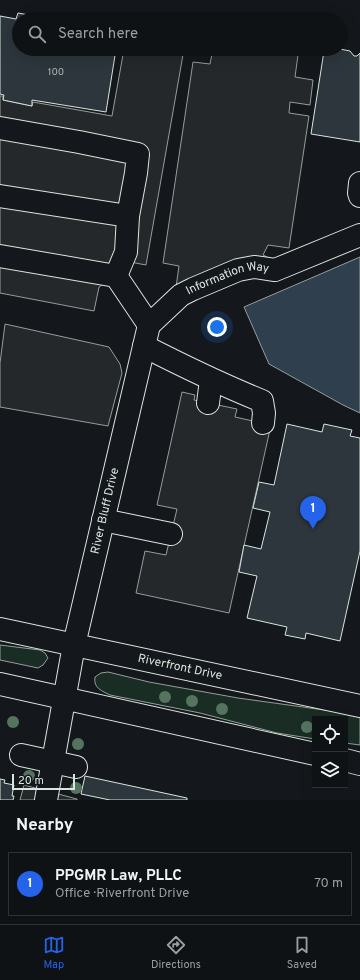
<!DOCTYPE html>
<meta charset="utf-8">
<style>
:root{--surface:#0f1215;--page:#181b1e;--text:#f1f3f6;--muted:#9b9ea0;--line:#2f3234;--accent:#2563eb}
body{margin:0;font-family:Overpass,sans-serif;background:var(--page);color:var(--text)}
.controls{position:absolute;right:12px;bottom:12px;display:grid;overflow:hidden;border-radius:0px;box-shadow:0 4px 16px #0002}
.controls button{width:36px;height:36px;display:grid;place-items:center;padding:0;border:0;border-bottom:1px solid var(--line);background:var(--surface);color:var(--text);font:20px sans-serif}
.scale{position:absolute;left:12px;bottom:10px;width:63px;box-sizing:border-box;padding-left:4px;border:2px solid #d8e6dc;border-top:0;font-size:11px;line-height:14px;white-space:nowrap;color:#d8e6dc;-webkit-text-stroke:3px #14181c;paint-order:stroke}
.you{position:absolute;left:217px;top:327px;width:14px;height:14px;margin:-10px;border:3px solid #fff;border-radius:50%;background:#1a73e8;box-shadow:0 0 0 6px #1a73e833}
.badge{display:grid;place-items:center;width:26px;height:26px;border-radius:50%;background:var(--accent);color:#fff;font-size:13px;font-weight:700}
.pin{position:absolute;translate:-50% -33px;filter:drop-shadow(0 1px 2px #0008)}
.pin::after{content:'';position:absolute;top:21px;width:14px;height:12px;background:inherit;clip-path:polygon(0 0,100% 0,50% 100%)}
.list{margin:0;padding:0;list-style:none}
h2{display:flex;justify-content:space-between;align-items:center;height:52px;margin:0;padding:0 16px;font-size:17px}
h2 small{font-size:13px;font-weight:400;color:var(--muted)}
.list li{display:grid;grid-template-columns:26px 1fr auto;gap:12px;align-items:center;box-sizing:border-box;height:64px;margin:0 8px 8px;padding:0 8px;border:1px solid var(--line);border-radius:0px}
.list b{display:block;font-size:15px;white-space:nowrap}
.list p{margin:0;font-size:13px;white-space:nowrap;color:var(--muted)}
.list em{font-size:13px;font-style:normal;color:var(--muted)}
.icon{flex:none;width:22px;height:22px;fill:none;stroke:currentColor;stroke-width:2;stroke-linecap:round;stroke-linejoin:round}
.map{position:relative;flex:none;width:360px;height:800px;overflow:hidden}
.search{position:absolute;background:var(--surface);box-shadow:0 4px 16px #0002;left:12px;right:12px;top:12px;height:44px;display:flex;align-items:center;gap:10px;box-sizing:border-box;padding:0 14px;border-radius:22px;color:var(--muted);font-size:15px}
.sheet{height:124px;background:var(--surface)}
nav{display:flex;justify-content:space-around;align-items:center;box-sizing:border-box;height:56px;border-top:1px solid var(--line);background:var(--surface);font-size:11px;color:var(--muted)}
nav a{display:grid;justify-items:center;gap:2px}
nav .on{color:var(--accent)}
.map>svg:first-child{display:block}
.green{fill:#1a2d24;stroke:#939e99}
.parking{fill:#24282b;stroke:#939e99}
.water{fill:#2f3f4d;stroke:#939e99}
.building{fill:#2c363c;stroke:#d8e6dc}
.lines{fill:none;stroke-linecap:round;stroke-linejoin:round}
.minor-casing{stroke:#d8e6dc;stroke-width:24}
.minor{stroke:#14181c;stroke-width:22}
.tree{fill:#55745f}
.labels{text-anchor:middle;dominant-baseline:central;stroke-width:3;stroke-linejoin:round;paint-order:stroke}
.number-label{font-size:10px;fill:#adbab4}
.street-label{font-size:12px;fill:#d8e6dc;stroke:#14181c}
</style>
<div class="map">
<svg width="360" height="800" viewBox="0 0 360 800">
<rect width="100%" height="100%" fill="#14181c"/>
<!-- green -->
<g class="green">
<polygon points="0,645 40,650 45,653 48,658 43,665 38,668 0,660"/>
<path d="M108,672L149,682L238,698L346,713L360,716V745L345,743V719H315V739L277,733L200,713L110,695C102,691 93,688 95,677L101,673Z"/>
</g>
<!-- parking -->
<g class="parking">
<polygon points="124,49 184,49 146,265 130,262 129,267 99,287 94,311 0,293 0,96 3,96 3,100 32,106 33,102 112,116"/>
<polygon points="213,49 256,49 298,55 295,77 313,80 310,105 290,102 289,113 309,116 289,248 268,245 263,255 269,258 176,287 179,266 163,263 193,62 210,64"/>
<polygon points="5,324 109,347 120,364 122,373 108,426 0,407 0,363"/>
<polygon points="182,392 195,395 194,400 237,409 235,417 271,425 229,613 136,593 145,551 166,555 177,509 157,505"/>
<polygon points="24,785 77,799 77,800 20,800"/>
</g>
<!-- water -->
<polygon class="water" points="360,257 360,413 343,405 269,364 244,307"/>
<!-- building -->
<g class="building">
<polygon points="18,13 45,18 45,19 19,19 19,49 116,49 106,112 32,100 32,106 3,100 4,95 0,94 0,16 16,19"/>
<polygon points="328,49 340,49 350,51 354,56 357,56 360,53 360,142 311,134 324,51"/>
<polygon points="287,424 322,432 324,424 352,430 350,436 360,438 360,551 340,641 306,633 305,639 285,635 287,627 247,618 257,576 239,572 244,545 261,549 270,512 253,508 259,482 274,485"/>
<polygon points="85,776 187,798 187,800 110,800 81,794"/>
<polygon points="0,779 5,780 4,783 14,785 12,796 14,796 13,800 0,800"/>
</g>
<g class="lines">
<defs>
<g id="minor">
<polyline points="0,128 79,142 138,154 136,173 128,216 126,252 116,276 0,256"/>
<polyline points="360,183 359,193 360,196"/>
<polyline points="0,196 128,216"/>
<polyline points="116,276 149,325"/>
<path id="s1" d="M149,325L181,295L193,289L238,270L254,267L275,270L360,235"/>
<path d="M144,346C183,366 220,384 262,401L264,413L263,423"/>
<polyline points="208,403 211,380"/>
<polyline points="103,520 171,534"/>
<path id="s2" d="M0,629L360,706"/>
<polyline points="0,684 315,754"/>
<polyline points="21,755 76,767"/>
<polyline points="345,760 360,764"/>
<path id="s3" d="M46,800L74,645L149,325"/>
</g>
</defs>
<!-- minor casing -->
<use href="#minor" class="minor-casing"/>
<!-- minor -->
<use href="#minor" class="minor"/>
</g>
<!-- trees -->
<g class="tree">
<circle cx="165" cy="697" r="6"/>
<circle cx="192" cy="701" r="6"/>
<circle cx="222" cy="709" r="6"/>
<circle cx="13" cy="722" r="6"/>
<circle cx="307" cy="727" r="6"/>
<circle cx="78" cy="744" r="6"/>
<circle cx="29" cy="776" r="6"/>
<circle cx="76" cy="788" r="6"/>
</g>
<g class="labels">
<!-- number labels -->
<g class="number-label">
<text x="56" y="72">100</text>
</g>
<!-- street labels -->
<g class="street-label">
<text stroke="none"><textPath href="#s1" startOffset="94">Information Way</textPath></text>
<text stroke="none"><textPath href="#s3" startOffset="295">River Bluff Drive</textPath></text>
<text stroke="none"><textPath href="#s2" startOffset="184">Riverfront Drive</textPath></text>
</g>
</g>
</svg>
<div class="controls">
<button><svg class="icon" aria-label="locate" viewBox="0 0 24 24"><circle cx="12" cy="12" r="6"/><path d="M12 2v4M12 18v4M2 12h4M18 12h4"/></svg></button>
<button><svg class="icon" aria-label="layers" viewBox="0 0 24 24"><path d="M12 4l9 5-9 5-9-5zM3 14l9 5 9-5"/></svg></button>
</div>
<div class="scale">20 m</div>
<div class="you"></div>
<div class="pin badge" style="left:313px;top:529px">1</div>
<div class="search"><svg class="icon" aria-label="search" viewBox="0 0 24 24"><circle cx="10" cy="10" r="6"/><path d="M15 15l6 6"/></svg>Search here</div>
</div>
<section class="sheet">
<h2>Nearby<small></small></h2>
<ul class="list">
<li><span class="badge">1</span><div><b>PPGMR Law, PLLC</b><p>Office · Riverfront Drive</p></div><em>70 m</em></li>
</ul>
</section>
<nav>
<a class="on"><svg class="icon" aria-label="map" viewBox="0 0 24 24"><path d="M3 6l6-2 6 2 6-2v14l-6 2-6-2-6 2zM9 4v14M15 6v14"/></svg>Map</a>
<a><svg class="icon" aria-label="directions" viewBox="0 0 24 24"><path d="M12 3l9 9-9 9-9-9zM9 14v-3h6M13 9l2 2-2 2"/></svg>Directions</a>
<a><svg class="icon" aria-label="saved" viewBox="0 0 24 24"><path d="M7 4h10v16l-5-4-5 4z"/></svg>Saved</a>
</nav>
